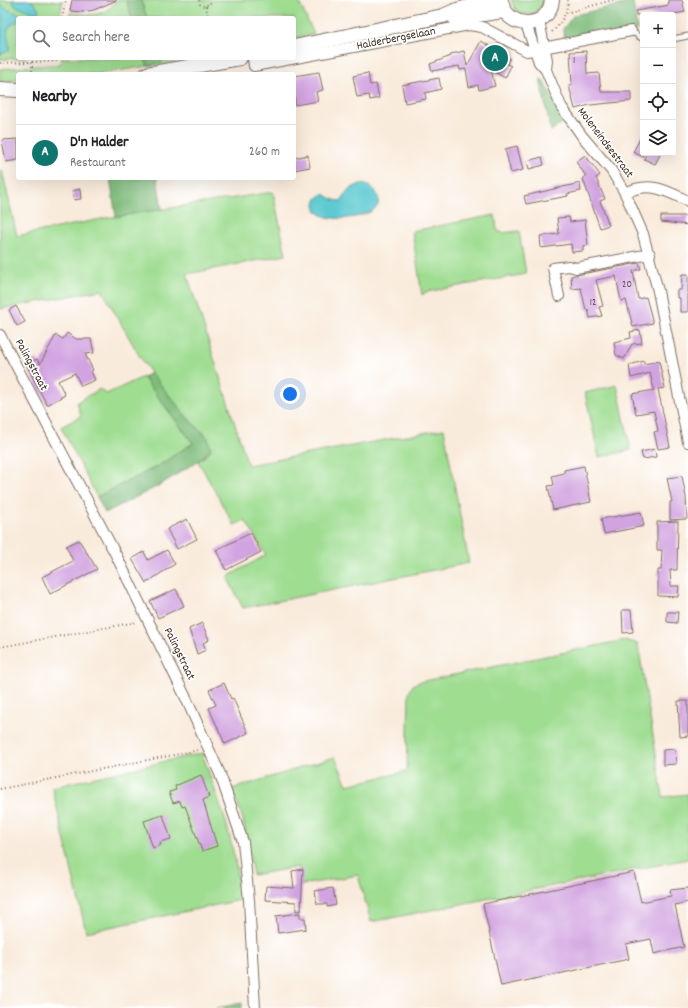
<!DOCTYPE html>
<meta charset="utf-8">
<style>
:root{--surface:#fff;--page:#f2f2f2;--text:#202124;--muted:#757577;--line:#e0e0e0;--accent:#0f766e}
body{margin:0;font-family:Dekko,sans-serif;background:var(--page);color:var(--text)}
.controls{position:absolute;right:12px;top:12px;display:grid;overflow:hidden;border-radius:4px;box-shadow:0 4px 16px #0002}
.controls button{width:36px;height:36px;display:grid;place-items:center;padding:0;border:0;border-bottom:1px solid var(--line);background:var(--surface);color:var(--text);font:20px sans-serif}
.you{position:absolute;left:290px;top:394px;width:14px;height:14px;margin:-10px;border:3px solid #fff;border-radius:50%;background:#1a73e8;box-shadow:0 0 0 6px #1a73e833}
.badge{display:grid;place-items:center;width:26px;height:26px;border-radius:50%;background:var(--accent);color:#fff;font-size:13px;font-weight:700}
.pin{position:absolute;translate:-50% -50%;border:2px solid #fff;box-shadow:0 1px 4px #0006}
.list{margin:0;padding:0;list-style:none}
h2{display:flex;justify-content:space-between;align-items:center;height:52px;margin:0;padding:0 16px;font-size:17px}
h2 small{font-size:13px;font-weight:400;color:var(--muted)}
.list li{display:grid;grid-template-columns:26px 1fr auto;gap:12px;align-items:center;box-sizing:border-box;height:56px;padding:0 16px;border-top:1px solid var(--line)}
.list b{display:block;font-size:15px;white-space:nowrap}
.list p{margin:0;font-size:13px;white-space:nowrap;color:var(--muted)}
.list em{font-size:13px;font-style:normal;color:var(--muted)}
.icon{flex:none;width:22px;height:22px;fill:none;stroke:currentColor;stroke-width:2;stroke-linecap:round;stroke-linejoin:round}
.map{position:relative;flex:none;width:688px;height:1008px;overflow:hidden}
.search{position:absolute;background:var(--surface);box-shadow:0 4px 16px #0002;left:16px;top:16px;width:280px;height:44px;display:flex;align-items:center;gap:10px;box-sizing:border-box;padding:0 14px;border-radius:4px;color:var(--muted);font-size:15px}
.panel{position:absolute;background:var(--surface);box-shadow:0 4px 16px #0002;left:16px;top:72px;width:280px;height:108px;border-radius:4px}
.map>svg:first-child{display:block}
.green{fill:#9fdd91;stroke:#6d8458}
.forest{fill:#7fbc7b;stroke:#5d734c}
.water{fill:#5dcad2;stroke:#4c7a78}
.building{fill:#d1a3e0}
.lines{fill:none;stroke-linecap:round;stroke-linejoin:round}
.lane-casing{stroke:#7e6e60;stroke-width:7}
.street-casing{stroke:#7e6e60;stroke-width:12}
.secondary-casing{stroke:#7e6e60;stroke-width:16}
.path{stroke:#7e6e60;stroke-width:2;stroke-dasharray:1 3;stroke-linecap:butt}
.lane{stroke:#fff;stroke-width:5}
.street{stroke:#fff;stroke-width:10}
.secondary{stroke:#fff;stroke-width:14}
.labels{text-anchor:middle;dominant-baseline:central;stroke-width:3.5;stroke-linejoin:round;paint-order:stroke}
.number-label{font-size:10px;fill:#60484e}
.street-label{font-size:12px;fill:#3b2a1e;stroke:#fff}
</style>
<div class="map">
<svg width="688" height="1008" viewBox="0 0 688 1008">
<rect width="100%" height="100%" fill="#fff"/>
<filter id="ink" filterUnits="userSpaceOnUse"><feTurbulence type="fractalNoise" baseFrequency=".025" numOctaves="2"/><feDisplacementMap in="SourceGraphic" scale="8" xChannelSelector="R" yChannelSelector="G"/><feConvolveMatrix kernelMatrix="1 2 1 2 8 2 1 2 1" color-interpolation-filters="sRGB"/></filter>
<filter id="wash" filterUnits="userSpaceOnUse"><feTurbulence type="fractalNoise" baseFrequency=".012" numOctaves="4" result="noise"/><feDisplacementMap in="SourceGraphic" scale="16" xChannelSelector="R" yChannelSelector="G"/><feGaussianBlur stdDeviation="0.9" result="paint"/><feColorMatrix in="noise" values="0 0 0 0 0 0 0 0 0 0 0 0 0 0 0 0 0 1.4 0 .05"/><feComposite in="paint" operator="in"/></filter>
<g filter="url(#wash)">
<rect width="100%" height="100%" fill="#f9ebdb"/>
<!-- green -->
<g class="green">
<polygon points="0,0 63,1 59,18 18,18 18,58 27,58 0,59"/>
<path d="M117,0H126L132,18H70V13C90,15 104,18 117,0Z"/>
<polygon points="141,0 298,0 314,34 294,38 294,18 147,18"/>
<path d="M511,0H543C540,13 528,18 516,11Z"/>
<polygon points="62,58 145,58 148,66 98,74 18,74 18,81 0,81 0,69 60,64"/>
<polygon points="160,58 198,58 162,64"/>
<polygon points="0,170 2,170 17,236 106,218 273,192 286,255 187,274 248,465 444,429 469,563 243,608 227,577 266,555 245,520 234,525 198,461 208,454 204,433 191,422 151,373 140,357 102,290 0,309"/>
<polygon points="495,215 497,230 502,233 519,231 526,274 426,292 422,295 412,231"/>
<polygon points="143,377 193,443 158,466 97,497 61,427 81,416 77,402 100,389 106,394"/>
<polygon points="617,385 631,450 599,457 585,393"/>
<polygon points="625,640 638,644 663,797 688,794 688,859 371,922 358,875 302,885 299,867 253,875 243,819 232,789 335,757 347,785 400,773 407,770 409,693 413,685 419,682"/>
<polygon points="202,753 226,822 235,859 241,900 86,932 52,787"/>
</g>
<!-- forest -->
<g class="forest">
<polygon points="126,0 141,0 147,18 132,18"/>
<polygon points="633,2 637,30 565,41 563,29 574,15"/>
<polygon points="145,58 160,58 162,64 148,66"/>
<polygon points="542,79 565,121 551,131 540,80"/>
<polygon points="110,178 157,178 162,209 116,217"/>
<polygon points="151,373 191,422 208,438 211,450 198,461 160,485 105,513 97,497 158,466 193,443 143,377"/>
<polygon points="242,1003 242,1008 216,1008"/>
</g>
<!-- water -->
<g class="water">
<polygon points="12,0 28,0 35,3 39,11 36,13 15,6"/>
<path d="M0,4L8,10L33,18H18V21C0,30 11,35 9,51L0,54L3,18L0,13Z"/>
<path d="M360,184C370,184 381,193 378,205C369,218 338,221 324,216C312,211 312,198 324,194L334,200L341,201L348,190Z"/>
</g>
<g id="blocks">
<!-- building -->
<g class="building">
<polygon points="72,0 117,0 94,10 82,12 70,11"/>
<polygon points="668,0 682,0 685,12 668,15 636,15 636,11 669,5"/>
<polygon points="481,41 510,58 507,64 511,66 505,78 491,70 495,86 479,90 478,85 469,87 466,69 460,70 459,66 432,71 430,64 451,56 451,54 464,51 467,66"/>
<polygon points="586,51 587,74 599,73 601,92 631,92 631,101 590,105 575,109 569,86 572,85 570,52"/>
<polygon points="319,72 323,90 316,92 318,101 295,105 294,76"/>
<polygon points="368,73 370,85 376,84 379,98 370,100 369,95 357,97 353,76"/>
<polygon points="439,78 441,89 425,93 426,99 405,103 402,85"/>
<polygon points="643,133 643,157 633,152"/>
<polygon points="18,139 18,160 6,162 2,140"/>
<polygon points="517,146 523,170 511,173 505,149"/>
<polygon points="647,153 661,153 655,164 644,159"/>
<polygon points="308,155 310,167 294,170 294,158"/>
<polygon points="585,155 600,175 596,178 605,199 600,201 609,225 600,228 583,179 586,176 576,162"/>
<polygon points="542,157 544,165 529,169 527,161"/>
<polygon points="580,183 581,191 567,194 568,196 526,204 524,196"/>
<polygon points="80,189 81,199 74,200 72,191"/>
<polygon points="661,216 688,216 688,225 661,222"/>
<polygon points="569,217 570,222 585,220 588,245 583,246 583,251 572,252 571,244 541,248 540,236 559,234 557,218"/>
<polygon points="639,263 641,269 633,271 638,299 646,297 653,323 633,327 626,300 621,301 616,276 596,280 603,306 599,307 602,316 590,318 588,309 586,310 581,288 572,289 571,276"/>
<polygon points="682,274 688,274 688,312 680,312 680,298 677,298 677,290 681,290"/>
<polygon points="16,306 25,322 17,326 9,310"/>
<polygon points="640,330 642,343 632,344 624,359 616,355 614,342 631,338 630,332"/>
<polygon points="67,333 76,339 91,339 94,353 85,354 93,370 91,371 95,380 81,386 75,373 58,381 65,395 47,405 26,364 37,359 40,364 56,335 63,339"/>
<polygon points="644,361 644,364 659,361 665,388 658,389 670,447 658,449 654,432 658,431 654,411 636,414 632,394 654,390 650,373 631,378 629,365"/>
<polygon points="655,449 656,457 643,459 641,452"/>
<polygon points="584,466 591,502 553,510 548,486 554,485 552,476 564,473 564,470"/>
<polygon points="682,476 686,497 687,519 670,520 670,502 672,502 667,478"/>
<polygon points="641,512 644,526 604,534 601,519"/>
<polygon points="187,519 197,539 177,549 167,529"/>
<polygon points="678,521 677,570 670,570 671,586 679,586 678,597 658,596 658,570 661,570 662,550 657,550 657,522"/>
<polygon points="251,533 261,552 226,570 216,550"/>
<polygon points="79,540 97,569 50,594 42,577 73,561 66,546"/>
<polygon points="167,550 175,564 146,583 132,559 144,552 148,560"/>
<polygon points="176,589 184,606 158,618 150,601"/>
<polygon points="622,610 631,610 633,632 623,633"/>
<polygon points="667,612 678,612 677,623 667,622"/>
<polygon points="202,623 209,640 203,643 206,650 197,654 189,629"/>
<polygon points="224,683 231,699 233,698 248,733 225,744 209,708 216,705 209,690"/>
<polygon points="678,701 688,701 688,736 680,737"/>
<polygon points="675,749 676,764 663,765 663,750"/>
<polygon points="201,775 209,797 203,800 217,846 202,851 185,806 182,807 180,801 173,803 169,792 176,790 175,786"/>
<polygon points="163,815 171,839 160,842 161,845 153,848 144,821"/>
<polygon points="303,869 301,911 296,911 296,902 265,900 266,886 294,888 292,871"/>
<polygon points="634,872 641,902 671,896 670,890 688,888 688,902 675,905 684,947 654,954 651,939 626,944 629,959 501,986 483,904"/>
<polygon points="333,888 336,905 327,907 327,904 317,904 315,891"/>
<polygon points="300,913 300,918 305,918 306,929 278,933 276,916"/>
</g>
</g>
</g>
<g filter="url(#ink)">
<use href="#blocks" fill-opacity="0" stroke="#7e6e60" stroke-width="1"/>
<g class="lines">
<defs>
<g id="lane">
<polyline points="631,31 643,39"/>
<polyline points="673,39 688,36"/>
</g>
<g id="street">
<polyline points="539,21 547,60 546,70"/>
<polyline points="526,24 539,62 546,70 561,106 582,136 611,170 625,193 643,234 658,291 688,442"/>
<polyline points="253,58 254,66 469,25 482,27 527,51 631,31"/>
<path d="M625,193C650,181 665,190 688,201"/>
<polyline points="559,296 553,268 569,266 576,268 650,254"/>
<polyline points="0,335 116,555 185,696 220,774 243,842 249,900 255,1008"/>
</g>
<g id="secondary">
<path d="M501,0C505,30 549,31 552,0"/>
<polyline points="455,18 504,11"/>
<polyline points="294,47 443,16 457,10 495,0"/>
<polyline points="147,74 240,58"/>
<polyline points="0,89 18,90"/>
</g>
</defs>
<!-- lane casing -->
<use href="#lane" class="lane-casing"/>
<!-- street casing -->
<use href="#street" class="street-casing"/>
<!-- secondary casing -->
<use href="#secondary" class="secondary-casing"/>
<!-- path -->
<g class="path">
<polyline points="199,0 200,5 204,6 210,4 211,0"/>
<polyline points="206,6 208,18"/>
<polyline points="566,13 613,0"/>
<polyline points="62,18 66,0"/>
<path d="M552,32C562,23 567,13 568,0"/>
<polyline points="32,62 32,74"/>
<polyline points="0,63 56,61 57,58"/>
<polyline points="0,647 137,622"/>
<polyline points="0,789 199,750"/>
</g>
<!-- lane -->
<use href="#lane" class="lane"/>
<!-- street -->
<use href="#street" class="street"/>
<!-- secondary -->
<use href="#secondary" class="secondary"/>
</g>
</g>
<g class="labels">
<!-- number labels -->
<g class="number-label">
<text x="574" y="61">1</text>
<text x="627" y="285">20</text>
<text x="593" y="303">12</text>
</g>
<!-- street labels -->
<g class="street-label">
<text transform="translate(396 39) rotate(-11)">Halderbergselaan</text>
<text transform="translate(605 143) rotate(53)">Moleneindsestraat</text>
<text transform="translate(31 365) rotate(62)">Palingstraat</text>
<text transform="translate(179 654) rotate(64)">Palingstraat</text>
</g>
</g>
</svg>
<div class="controls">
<button>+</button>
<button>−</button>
<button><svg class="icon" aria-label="locate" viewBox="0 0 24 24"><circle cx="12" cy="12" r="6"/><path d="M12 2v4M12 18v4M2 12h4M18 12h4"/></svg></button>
<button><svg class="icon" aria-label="layers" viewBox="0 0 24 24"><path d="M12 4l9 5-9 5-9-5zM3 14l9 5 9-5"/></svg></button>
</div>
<div class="you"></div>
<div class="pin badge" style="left:495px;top:58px">A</div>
<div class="search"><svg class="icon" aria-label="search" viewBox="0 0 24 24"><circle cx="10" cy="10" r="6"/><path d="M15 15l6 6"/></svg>Search here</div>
<section class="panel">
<h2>Nearby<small></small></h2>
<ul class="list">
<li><span class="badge">A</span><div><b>D'n Halder</b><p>Restaurant</p></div><em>260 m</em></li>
</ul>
</section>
</div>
